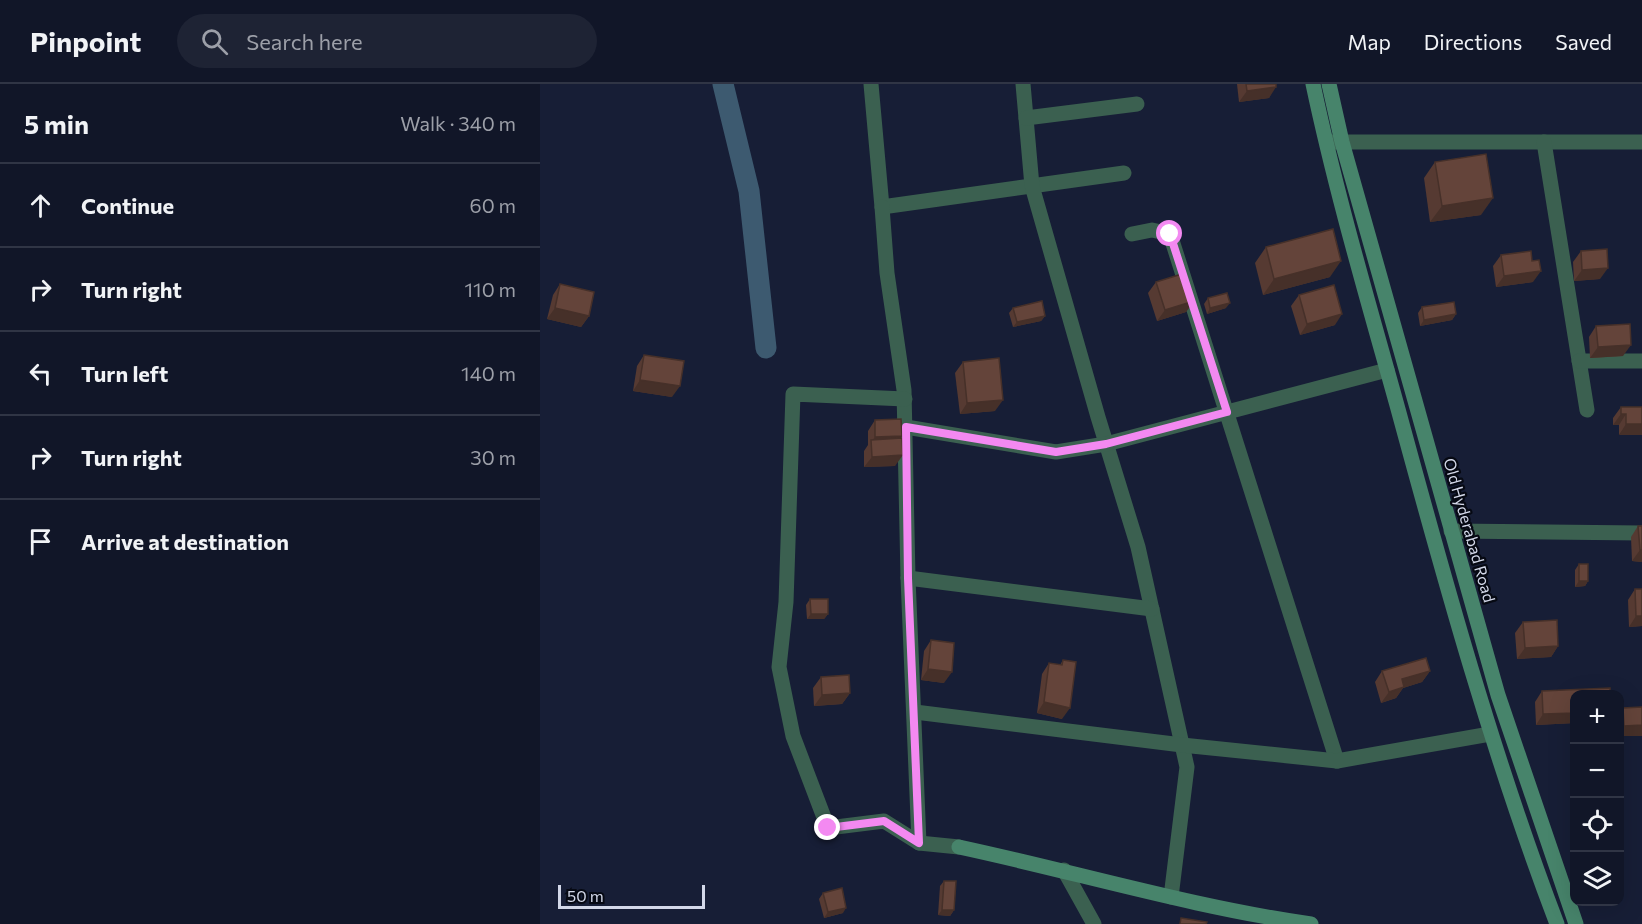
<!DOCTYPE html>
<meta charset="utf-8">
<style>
:root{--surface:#111628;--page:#1e2334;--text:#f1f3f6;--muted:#9c9fa8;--line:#303545}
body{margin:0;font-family:Commissioner,sans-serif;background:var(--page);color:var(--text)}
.controls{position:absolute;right:18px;bottom:18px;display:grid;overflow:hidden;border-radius:12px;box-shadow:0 6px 24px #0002}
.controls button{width:54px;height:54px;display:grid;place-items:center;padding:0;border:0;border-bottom:2px solid var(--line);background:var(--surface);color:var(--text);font:30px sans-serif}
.scale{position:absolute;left:18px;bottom:15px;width:147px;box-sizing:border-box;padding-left:6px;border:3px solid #d3d8e9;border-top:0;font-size:16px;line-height:21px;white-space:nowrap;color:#d3d8e9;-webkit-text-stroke:4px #060913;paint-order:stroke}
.stop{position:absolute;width:18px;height:18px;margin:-14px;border:4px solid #f389f1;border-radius:50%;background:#fff}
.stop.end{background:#f389f1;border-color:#fff;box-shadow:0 2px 6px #0008}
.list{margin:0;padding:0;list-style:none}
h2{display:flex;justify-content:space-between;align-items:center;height:78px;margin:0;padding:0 24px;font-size:26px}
h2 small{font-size:20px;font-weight:400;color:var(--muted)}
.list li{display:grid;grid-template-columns:39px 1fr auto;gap:18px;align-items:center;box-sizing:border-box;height:84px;padding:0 24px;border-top:2px solid var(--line)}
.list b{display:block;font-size:22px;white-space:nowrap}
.list em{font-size:20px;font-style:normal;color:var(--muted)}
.icon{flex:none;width:33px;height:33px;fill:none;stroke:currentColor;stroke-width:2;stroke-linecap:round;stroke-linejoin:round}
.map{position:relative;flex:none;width:1102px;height:840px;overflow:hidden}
header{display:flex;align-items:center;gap:36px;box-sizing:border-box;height:84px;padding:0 30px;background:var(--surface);border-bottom:2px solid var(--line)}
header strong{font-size:28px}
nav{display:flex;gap:33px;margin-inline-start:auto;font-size:21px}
.search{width:420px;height:54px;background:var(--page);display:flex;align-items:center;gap:15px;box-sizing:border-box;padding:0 21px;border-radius:33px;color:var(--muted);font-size:22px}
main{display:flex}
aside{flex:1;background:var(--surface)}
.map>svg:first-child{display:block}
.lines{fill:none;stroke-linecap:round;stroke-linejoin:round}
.canal{stroke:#3d5a70;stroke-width:21}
.street{stroke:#3b6050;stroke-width:15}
.secondary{stroke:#47846b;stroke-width:15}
.wall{fill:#563a32}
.shaded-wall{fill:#463029}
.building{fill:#64443a;stroke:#463029;stroke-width:1.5}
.route{stroke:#f389f1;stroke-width:8}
.labels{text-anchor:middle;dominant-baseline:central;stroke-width:4.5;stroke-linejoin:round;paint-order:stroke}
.street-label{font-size:16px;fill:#d3d8e9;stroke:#060913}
</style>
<header>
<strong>Pinpoint</strong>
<div class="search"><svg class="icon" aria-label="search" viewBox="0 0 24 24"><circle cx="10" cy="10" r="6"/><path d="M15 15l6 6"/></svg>Search here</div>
<nav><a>Map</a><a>Directions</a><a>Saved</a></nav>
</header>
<main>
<aside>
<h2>5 min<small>Walk · 340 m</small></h2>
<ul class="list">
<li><svg class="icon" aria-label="ahead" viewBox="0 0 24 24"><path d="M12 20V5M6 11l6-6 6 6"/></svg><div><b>Continue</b></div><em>60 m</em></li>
<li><svg class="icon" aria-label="right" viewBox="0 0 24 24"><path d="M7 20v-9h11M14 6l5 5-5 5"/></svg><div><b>Turn right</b></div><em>110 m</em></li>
<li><svg class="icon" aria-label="left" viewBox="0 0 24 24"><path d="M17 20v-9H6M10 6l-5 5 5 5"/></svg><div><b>Turn left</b></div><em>140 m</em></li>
<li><svg class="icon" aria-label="right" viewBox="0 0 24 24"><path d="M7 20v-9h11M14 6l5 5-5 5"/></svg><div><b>Turn right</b></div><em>30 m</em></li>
<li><svg class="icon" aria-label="arrive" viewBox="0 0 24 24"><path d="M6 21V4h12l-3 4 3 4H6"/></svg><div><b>Arrive at destination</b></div></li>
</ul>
</aside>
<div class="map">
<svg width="1102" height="840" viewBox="0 0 1102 840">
<rect width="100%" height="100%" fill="#171e36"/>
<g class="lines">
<!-- canal -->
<polyline class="canal" points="183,0 209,107 226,264"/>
<!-- street -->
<g class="street">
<polyline points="331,0 342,123 584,89"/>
<polyline points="483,0 492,102 558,333 598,463 647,683 631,813"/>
<polyline points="486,34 597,20"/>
<polyline points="790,58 1102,58"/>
<polyline points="1004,58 1047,326"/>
<polyline points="342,123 347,189 364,306 368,494 379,759"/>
<polyline points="592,150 612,146 630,150 797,677"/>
<polyline points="1039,277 1102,277"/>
<polyline points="365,315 253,310 246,518 239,583 253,652 288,744 344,737 379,759 419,763"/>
<polyline points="366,343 516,368 566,360 847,286"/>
<polyline points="911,447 1102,449"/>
<polyline points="368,494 612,525"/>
<polyline points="375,628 642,661 797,677 950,650"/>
<polyline points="524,786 554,840"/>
</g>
<!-- secondary -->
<g class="secondary">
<path d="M773,0C796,109 828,217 858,325C905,498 953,672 1017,840"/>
<polyline points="789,0 802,58 958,611 1036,840"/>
<path d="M419,763C536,788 652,823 771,840"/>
</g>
</g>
<!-- wall -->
<g class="wall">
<polygon points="697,0 736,0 729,14 699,18"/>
<polygon points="895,78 941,131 890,138 884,94"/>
<polygon points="726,163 790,193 723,211 715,179"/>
<polygon points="1041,167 1060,195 1034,197 1033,178"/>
<polygon points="961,171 993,198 956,203 953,182"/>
<polygon points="616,198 654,217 646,228 617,237 608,209"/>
<polygon points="20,200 49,232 41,243 7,235 13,211"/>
<polygon points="759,211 795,241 760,251 751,222"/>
<polygon points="668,214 686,224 667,230 664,220"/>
<polygon points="882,223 916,230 912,236 880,242 878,229"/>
<polygon points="473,224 505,232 501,237 473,243 469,229"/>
<polygon points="1056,242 1083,272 1050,274 1049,253"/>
<polygon points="104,271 132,313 93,307 97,282"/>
<polygon points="423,278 455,327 420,330 415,289"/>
<polygon points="1081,323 1102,323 1079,351 1079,341 1073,341 1073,334"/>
<polygon points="335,336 362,352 360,354 355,382 324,383 324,367 328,361 328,347"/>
<polygon points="1098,442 1102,442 1102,478 1092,477 1091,453"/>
<polygon points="1039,480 1048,497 1045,502 1035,503 1035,486"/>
<polygon points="1095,505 1102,505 1102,542 1089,543 1088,516"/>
<polygon points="270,515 288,530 284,535 267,535 266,521"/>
<polygon points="983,538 1018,562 1011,573 977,575 975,549"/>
<polygon points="391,556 404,599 381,596 384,567"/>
<polygon points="523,576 522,635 497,629 502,590 509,579 520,581"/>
<polygon points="842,587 890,587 882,598 863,604 856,614 841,619 835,598"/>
<polygon points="281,593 310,609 302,620 274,622 273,604"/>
<polygon points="1002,607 1035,610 1035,639 996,641 995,618"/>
<polygon points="1102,623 1102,652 1080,652 1080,629 1083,624"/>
<polygon points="404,797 414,826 410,832 398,831 400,802"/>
<polygon points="283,809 303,829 284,834 279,815"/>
</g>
<!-- shaded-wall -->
<g class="shaded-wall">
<polygon points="736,3 729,14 699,18 707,7"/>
<polygon points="953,114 941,131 890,138 902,122"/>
<polygon points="801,177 790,193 723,211 734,195"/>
<polygon points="1068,184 1060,195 1034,197 1042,186"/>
<polygon points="1001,187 993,198 956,203 964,192"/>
<polygon points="654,217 646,228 617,237 625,226"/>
<polygon points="690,219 686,224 667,230 670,224"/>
<polygon points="15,224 49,232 41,243 7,235"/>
<polygon points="802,230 795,241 760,251 767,240"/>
<polygon points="916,230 912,236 880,242 884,236"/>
<polygon points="505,232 501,237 473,243 477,238"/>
<polygon points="1091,261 1083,272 1050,274 1058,263"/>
<polygon points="100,296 140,302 132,313 93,307"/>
<polygon points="463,316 455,327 420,330 427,319"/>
<polygon points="1081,330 1086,330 1079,341 1073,341"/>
<polygon points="1086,340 1102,340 1102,351 1079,351"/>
<polygon points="362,352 354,363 331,358 335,353"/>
<polygon points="363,371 355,382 324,383 332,373"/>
<polygon points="1100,466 1102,466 1102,478 1092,477"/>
<polygon points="1039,497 1048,497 1045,502 1035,503"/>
<polygon points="271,530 288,530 284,535 267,535"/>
<polygon points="1096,532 1102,532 1102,542 1089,543"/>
<polygon points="1018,562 1011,573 977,575 985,564"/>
<polygon points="388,585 412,588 404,599 381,596"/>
<polygon points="890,587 882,598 863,604 856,614 841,619 849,608 862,595"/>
<polygon points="310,609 302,620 274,622 282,611"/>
<polygon points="504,618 530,624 522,635 497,629"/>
<polygon points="1035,629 1035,639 996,641 1003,630"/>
<polygon points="1102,641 1102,652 1080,652 1080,648 1084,642"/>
<polygon points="306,824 303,829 284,834 288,828"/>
<polygon points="402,826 414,826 410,832 398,831"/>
</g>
<!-- building -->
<g class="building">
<polygon points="706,0 736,0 736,3 707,7"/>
<polygon points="946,70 953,114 902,122 895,78"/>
<polygon points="793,145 801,177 734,195 726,163"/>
<polygon points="1067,165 1068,184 1042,186 1041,167"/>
<polygon points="991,167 992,177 999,176 1001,187 964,192 961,171"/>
<polygon points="645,189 654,217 625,226 616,198"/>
<polygon points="20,200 54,208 49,232 15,224"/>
<polygon points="794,201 802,230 767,240 759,211"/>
<polygon points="687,209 690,219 670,224 668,214"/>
<polygon points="502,217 505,232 477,238 473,224"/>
<polygon points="914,218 916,230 884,236 882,223"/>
<polygon points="1090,240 1091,261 1058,263 1056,242"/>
<polygon points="104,271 144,277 140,302 100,296"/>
<polygon points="459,274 463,316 427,319 423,278"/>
<polygon points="1081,323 1102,323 1102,340 1086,340 1086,330 1081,330"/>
<polygon points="361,335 362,352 335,353 335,336"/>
<polygon points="362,354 363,371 332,373 331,356"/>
<polygon points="1098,442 1102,442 1102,466 1100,466"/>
<rect x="1039" y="480" width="9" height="17"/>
<polygon points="1095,505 1102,505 1102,532 1096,532"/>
<polygon points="270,515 288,515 288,530 271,530"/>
<polygon points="1017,536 1018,562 985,564 983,538"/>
<polygon points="391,556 414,559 412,588 388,585"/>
<polygon points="886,574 890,587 862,595 864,603 849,608 842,587"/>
<polygon points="523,576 536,578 530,624 504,618 509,579 522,581"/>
<polygon points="309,591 310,609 282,611 281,593"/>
<polygon points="1070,604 1070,610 1035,610 1035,629 1003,630 1002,607"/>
<polygon points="1102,623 1102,641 1084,642 1083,624"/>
<polygon points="404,797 416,797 414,826 402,826"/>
<polygon points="302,804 306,824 288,828 283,809"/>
<polygon points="641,834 667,838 666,840 640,840"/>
</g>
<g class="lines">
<!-- route -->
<polyline class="route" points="288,744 344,737 379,759 368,494 366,343 516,368 566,360 687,328 630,150"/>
</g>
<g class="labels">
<!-- street labels -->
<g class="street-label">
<text transform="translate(930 446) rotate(74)">Old Hyderabad Road</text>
</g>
</g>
</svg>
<div class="controls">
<button>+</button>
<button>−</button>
<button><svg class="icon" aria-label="locate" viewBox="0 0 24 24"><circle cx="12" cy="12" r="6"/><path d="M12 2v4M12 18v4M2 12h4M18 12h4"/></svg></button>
<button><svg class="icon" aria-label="layers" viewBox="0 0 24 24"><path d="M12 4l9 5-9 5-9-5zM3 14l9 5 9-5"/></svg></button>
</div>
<div class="scale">50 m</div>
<div class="stop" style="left:630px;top:150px"></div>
<div class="stop end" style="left:288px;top:744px"></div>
</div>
</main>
